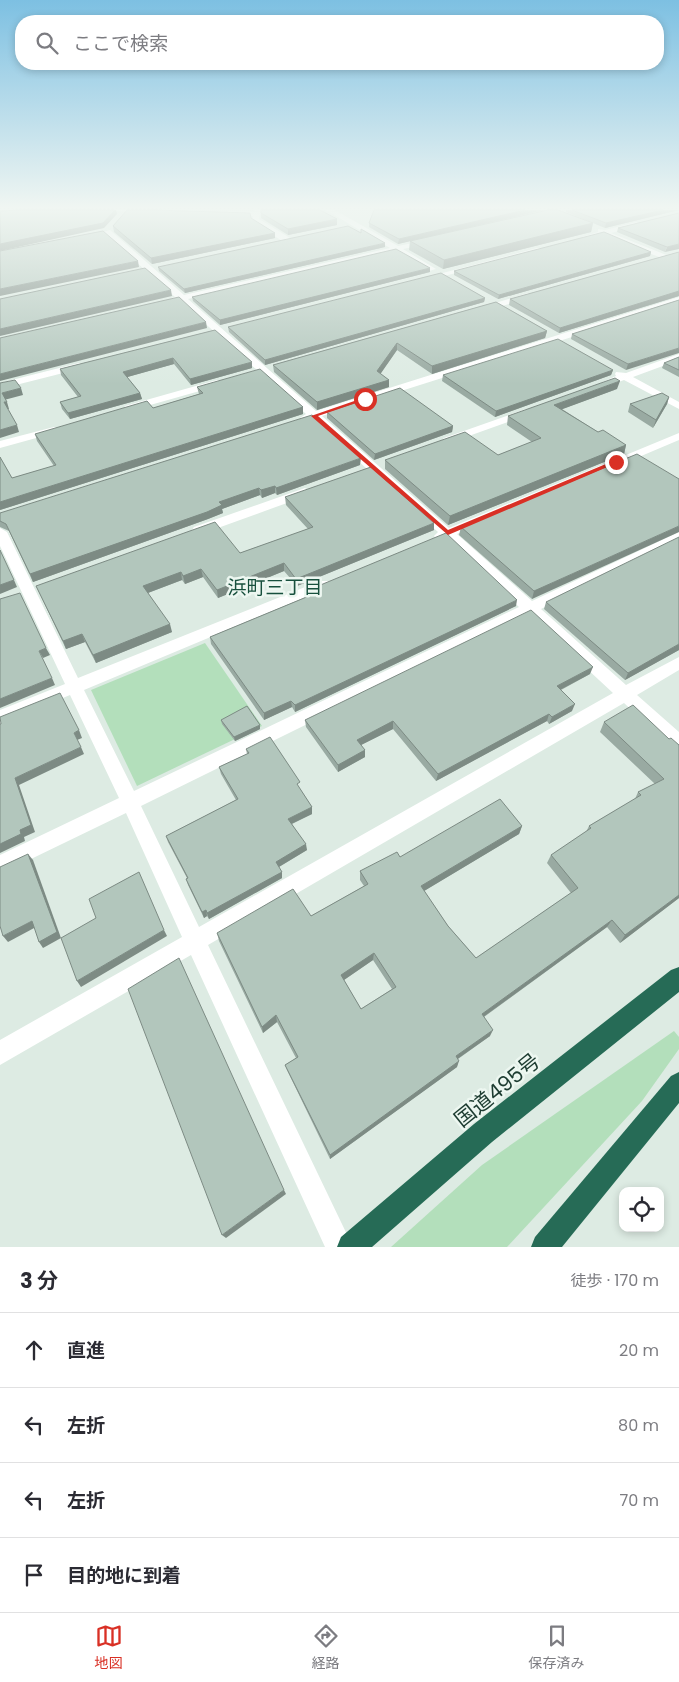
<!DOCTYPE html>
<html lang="ja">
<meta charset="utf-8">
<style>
:root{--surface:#fff;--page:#f2f2f3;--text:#2b2b33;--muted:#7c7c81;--line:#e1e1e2;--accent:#d93025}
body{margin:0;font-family:Poppins,"Noto Sans JP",sans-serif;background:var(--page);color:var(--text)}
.controls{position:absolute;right:15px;bottom:15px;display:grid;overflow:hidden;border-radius:10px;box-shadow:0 2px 8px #0003}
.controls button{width:45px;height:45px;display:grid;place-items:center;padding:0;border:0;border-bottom:1px solid var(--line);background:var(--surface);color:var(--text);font:25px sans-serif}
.stop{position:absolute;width:15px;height:15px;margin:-11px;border:4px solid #d93025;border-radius:50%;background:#fff}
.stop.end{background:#d93025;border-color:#fff;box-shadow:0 1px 5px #0008}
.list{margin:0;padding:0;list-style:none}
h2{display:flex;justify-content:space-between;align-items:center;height:65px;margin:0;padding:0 20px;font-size:21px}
h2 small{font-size:16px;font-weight:400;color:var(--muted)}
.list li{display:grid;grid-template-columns:32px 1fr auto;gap:15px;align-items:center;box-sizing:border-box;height:75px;padding:0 20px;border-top:1px solid var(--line)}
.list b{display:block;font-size:19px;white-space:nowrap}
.list em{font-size:16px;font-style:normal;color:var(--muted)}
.icon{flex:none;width:28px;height:28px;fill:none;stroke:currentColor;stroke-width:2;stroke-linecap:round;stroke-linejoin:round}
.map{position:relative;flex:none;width:679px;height:1247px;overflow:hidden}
.search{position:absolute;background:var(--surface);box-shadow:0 2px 8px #0003;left:15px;right:15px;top:15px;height:55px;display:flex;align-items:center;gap:12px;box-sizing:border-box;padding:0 18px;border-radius:20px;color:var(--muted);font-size:19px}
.sheet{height:365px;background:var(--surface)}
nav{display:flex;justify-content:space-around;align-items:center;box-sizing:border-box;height:70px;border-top:1px solid var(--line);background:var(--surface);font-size:14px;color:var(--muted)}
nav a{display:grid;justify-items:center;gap:2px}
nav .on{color:var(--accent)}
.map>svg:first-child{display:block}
.green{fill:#b3dfbb}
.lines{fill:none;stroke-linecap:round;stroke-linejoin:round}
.minor{fill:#fff;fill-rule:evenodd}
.highway{fill:#266b56;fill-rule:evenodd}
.wall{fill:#99aaa2;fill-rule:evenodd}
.shaded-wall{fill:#7d8b84}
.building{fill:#b2c6bc;stroke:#7d8b84;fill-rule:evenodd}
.route{fill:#d93025}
.labels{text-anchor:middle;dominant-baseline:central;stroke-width:5;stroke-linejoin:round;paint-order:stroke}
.neighbourhood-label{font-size:19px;fill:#17503d;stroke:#edf7f1}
.near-street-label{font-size:21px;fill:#1d3c31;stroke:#edf7f1}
</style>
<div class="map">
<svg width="679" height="1247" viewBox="0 0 679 1247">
<rect width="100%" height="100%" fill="#ddebe3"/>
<!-- green -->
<g class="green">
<polygon points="205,643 262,726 137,786 91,690"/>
<polygon points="674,1031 679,1037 679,1049 642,1101 507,1247 391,1247 482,1165"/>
</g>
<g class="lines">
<!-- minor -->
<g class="minor">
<polygon points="90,209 149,209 150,211 147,213"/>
<polygon points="254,209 261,209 259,219 290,238 290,242 284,242 252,222 253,216 230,215 226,213 230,211 254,212"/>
<path d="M324,209H333L398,246L433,239V243L403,249L436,269L429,271L395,251L188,299L316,411L679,297V303L322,416L449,528L679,433V440L457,534L532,601L679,532V541L541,609L626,685L679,657V670L637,695L679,732V750L673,748L624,703L208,945L353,1247H325L191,955L0,1065V1040L182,937L126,813L0,874V855L119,798L70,695L0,724V710L65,684L0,546V528L7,532L78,678L320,581H330L332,584L330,587L84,690L134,791L519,607L446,539H436L434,536L438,532L312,420H302L300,418L306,414L180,301L171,302V298L175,297L103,232L110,230L184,295L390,248ZM529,615L613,693L199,927L141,806Z"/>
<polygon points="636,222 640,224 639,226 611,233 679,260 679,265 604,235 586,239 582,237 598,232 598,229 605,230"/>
<polygon points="537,248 540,248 540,252 424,281 420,279"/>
<polygon points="528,293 531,294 531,298 480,312 476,309"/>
<polygon points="679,354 679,360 633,377 679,402 679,409 624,380 599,389 594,386 616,376 615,374 616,372 626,373"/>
<polygon points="79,363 83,364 83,368 0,389 0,383"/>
<polygon points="217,380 221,381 222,383 221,385 129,411 124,408 125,406"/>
<polygon points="526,409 531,412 530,414 452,442 444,442 442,440 444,438"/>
<polygon points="54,427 58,428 60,430 58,432 0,448 0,441"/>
<polygon points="305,488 311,492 309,495 204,533 194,533 192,530 194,527"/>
</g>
<!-- highway -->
<g class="highway">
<polygon points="679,967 679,992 492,1142 372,1247 337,1247 341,1237 474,1124 671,970"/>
<polygon points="679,1072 679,1103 562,1247 531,1247 535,1237 671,1076"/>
</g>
</g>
<!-- wall -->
<g class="wall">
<polygon points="374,210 544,210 413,241 593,223 591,232 443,269 409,250 410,241 398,244 369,227 369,223"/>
<polygon points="566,210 679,210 605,228 566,212"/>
<polygon points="261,213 337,225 288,235 261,218"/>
<polygon points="679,213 665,252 617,232 618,228"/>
<polygon points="251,218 275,238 152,264 114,232 113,226"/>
<polygon points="385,247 185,293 159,271 158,267"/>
<polygon points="651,252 650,256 498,299 454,275 454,271"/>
<polygon points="679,252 679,296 559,333 509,305 510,299"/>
<polygon points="430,272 220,325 193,301 192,297"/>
<polygon points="485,298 484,302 265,365 229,332 228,327"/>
<polygon points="679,300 626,370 571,339 572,334"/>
<polygon points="496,302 547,331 545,338 432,374 397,350 380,374 389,380 389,387 317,410 274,372 273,365"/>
<polygon points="215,330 252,368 191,385 174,364 127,377 140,393 142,399 70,419 62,409 60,402 78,397 61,375 60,369"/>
<polygon points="679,357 679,377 662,368 664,363"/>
<polygon points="613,370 611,375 495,417 442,381 443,375"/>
<polygon points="197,387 303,407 303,414 0,510 0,457 12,478 54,466 37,441 35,434 153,408 199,394"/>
<polygon points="617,389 562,409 598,432 626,445 624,454 448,525 385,469 385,460 498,455 532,442 507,425 508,416"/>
<polygon points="669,397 667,404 653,428 628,412 630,404"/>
<polygon points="327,412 453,426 452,432 374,460 327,418"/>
<polygon points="360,465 277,495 275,493 262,498 260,495 222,509 223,513 208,519 33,582 9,531 0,527 0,513"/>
<polygon points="679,479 532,599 459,535 461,527"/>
<polygon points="285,497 434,530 297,586 284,571 218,598 203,577 185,584 182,580 148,593 172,632 96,663 85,642 66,649 36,586 240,553 308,529 286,505"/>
<polygon points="306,591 516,606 295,712 292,707 264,720 211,644 210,637 306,597"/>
<polygon points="546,602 679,650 625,680 544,609"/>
<polygon points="590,674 561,690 572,711 549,724 547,721 436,781 393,729 361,745 365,757 338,772 306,727 305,720"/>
<polygon points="221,720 260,729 235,741 222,724"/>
<path d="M604,722L669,739L679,745V898L620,943L607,927L484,1017L490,1036L458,1059L457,1067L330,1159L287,1070L285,1065L296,1058L277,1022L263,1033L219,941L217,933L311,916L364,886L360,880V871L400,857L522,826L519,834L424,891L448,926L476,958L571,893L547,863L551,855L586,832L589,826L635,799L638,792L655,784L600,732ZM373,960L392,989L361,1009L344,980Z"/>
<polygon points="246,749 300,789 312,807 312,814 292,824 307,850 279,867 282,878 209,919 207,916 204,918 188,885 186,879 187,878 168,842 166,836 236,800 221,774 219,767 247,754"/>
</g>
<!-- shaded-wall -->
<g class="shaded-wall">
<polygon points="115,210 116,210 117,214 104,228 0,251 0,244"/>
<polygon points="525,210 544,210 398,244 399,239"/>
<polygon points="663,210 679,210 605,228 606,223"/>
<polygon points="337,219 337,225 288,235 288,229"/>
<polygon points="593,223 591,232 443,269 444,260"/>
<polygon points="275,233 275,238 152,264 151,258"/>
<polygon points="385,243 385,247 185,293 184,289"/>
<polygon points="679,244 679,249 665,252 667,247"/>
<polygon points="651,252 650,256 498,299 499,295"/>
<polygon points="138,261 139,267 0,296 0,289"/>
<polygon points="430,268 430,272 220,325 220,320"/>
<polygon points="171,290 172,296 0,336 0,329"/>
<polygon points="679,291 679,296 559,333 560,328"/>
<polygon points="485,298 484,302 265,365 265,360"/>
<polygon points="206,322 207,328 0,381 0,374"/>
<polygon points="547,331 545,338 432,374 432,366"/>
<polygon points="397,343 397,350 377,379 377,371"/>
<polygon points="679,348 679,353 626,370 628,364"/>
<polygon points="173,358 174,364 124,378 123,372"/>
<polygon points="252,362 252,368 191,385 190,379"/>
<polygon points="613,370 611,375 495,417 496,411"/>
<polygon points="389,380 389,387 317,410 317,402"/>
<polygon points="620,381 617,389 552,413 554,405"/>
<polygon points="21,388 23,395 4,400 2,393"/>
<polygon points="140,393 142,399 70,419 68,413"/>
<polygon points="669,397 667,404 653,428 656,420"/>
<polygon points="4,402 7,402 9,409 6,409"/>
<polygon points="303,407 303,414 0,510 0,502"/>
<polygon points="17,425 19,432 0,438 0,430"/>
<polygon points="453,426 452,432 374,460 375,454"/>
<polygon points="626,445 624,454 448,525 450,516"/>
<polygon points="361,458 360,465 277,495 276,488"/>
<polygon points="275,486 275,493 262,498 261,490"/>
<polygon points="259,488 260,495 222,509 223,513 208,519 33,582 30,574 219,502"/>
<polygon points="434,523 434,530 297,586 296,579"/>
<polygon points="679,526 679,532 532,599 534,591"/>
<polygon points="284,563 284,571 218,598 217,590"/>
<polygon points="201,569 203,577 185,584 183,576"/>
<polygon points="181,572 182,580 145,594 143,586"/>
<polygon points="14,580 17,587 0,594 0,585"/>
<polygon points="517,600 516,606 295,712 295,705"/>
<polygon points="170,624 172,632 96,663 93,655"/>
<polygon points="82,634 85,642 66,649 63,641"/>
<polygon points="679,644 679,650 625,680 628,673"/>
<polygon points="46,648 50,655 43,658 39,651"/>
<polygon points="593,667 590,674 554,693 557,686"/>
<polygon points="52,678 55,685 0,708 0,699"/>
<polygon points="291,701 292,707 264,720 264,713"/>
<polygon points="575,704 572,711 549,724 552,717"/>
<polygon points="549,714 547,721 436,781 438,774"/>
<polygon points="393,721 393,729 357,747 357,740"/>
<polygon points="260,725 260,729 235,741 234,737"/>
<polygon points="79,730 82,738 77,740 74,733"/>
<polygon points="81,747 84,754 19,785 35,832 24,837 25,841 0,853 0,844 20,830 15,778"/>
<polygon points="365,750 365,757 338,772 338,765"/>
<polygon points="312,807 312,814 289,825 288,819"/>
<polygon points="522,826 519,834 419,894 421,886"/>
<polygon points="306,844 307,850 277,868 276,862"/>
<polygon points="28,854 33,860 61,938 43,948 39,942"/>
<polygon points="282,872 282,878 209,919 207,913"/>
<polygon points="679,895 679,898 620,943 625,935"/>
<polygon points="206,910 207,916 204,918 202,912"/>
<polygon points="612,920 607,927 479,1020 482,1014"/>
<polygon points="32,921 36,927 8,942 3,936"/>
<polygon points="164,930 167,936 81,987 77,981"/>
<polygon points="374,953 373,960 341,982 341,975"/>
<polygon points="276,1015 277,1022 263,1033 262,1027"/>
<polygon points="493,1030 490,1036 453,1062 456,1056"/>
<polygon points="459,1061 457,1067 330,1159 330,1155"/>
<polygon points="284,1190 286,1194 226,1238 222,1235"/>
</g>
<!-- building -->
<g class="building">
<polygon points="20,210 115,210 103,223 0,244 0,211"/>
<polygon points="127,210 154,210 250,213 251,218 275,233 151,258 113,226"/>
<polygon points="261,210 320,210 337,219 288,229 261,213"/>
<polygon points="374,210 525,210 399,239 369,223"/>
<polygon points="548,210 558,210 593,223 444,260 410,241"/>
<polygon points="572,210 663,210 606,223"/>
<polygon points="679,213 679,244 667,247 618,228"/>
<polygon points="348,226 361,233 361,229 385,243 184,289 158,267"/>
<polygon points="103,231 138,261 0,289 0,251"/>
<polygon points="604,232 651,252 499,295 454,271"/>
<polygon points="396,249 430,268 220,320 192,297"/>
<polygon points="679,252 679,291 560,328 510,299"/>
<polygon points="145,268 171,290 0,329 0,299"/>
<polygon points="441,273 485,298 265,360 228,327"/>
<polygon points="179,297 206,322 0,374 0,338"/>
<polygon points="679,300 679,348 628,364 572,334"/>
<polygon points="496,302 547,331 432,366 397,343 377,371 389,380 317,402 273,365"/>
<polygon points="215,330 252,362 190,379 173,358 123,372 140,393 68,413 60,402 81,396 60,369"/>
<polygon points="558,339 613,370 496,411 443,375"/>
<polygon points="679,357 679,370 664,363"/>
<polygon points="260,369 303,407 0,502 0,457 12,478 56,465 35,434 147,401 153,408 203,393 197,387"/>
<polygon points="615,378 620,381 554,405 598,432 603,430 626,445 450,516 385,460 465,432 498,455 541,438 508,416"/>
<polygon points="15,380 21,388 2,393 7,402 4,402 17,425 0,430 0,383"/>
<polygon points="400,388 453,426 375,454 327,412"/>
<polygon points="662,393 669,397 656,420 630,404"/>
<polygon points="312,415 361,458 276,488 275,486 261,490 259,488 219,502 222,505 207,512 30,574 6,524 0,521 0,513"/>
<polygon points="637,454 679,479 679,526 534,591 461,527"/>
<polygon points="371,467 434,523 296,579 284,563 217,590 201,569 183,576 181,572 143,586 170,624 93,655 82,634 63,641 36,586 215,522 240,553 313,527 285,497"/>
<polygon points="446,533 517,600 295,705 291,701 264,713 210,637 309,596 306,591"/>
<polygon points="679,537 679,644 628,673 546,602"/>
<polygon points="0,550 14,580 0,585"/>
<polygon points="20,593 46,648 39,651 52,678 0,699 0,599"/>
<polygon points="531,610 593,667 557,686 575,704 552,717 549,714 438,774 393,721 357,740 365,750 338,765 305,720"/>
<polygon points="60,693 79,730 74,733 81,747 15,778 31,825 20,830 21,834 0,844 0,724 1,724 0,717"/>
<path d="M633,705L669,739L671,738L679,745V895L625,935L612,920L482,1014L493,1030L456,1056L459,1061L330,1155L285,1065L298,1057L276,1015L262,1027L217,933L293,889L311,916L368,884L360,871L397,852L400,857L500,799L522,826L421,886L448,926L476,958L578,888L551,855L591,828L589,826L641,795L638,792L664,779L604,722ZM374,953L396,987L361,1009L341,975Z"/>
<polygon points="247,706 260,725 234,737 221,720"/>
<polygon points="270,737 300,782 297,784 312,807 288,819 306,844 276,862 282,872 207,913 206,910 202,912 186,879 188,878 166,836 238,799 219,767 249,753 246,749"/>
<polygon points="28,854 57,932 39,942 32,921 3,936 0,926 0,867"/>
<polygon points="139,872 164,930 77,981 61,938 96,918 89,899"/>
<polygon points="179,958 284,1190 222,1235 128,989"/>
</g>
<!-- sky -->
<linearGradient id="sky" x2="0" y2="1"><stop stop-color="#7dc0e2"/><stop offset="0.54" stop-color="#f0f6f2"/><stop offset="1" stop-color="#f0f6f2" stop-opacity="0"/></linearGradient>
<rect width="679" height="384" fill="url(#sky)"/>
<!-- route -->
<polygon class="route" points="363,398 368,399 318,416 448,530 613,461 619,462 448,535 311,416"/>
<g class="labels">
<!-- neighbourhood labels -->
<g class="neighbourhood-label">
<text x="275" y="587">浜町三丁目</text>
</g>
<!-- near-street labels -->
<g class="near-street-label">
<text transform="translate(497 1090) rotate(-39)">国道495号</text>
</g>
</g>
</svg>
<div class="controls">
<button><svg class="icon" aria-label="locate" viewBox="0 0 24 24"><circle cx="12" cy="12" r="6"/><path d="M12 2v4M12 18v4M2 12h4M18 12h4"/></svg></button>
</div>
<div class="stop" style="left:365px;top:399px"></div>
<div class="stop end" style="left:616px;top:462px"></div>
<div class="search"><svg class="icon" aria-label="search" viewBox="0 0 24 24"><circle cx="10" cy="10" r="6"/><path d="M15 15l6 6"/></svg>ここで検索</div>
</div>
<section class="sheet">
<h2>3 分<small>徒歩 · 170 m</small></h2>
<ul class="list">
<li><svg class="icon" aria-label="ahead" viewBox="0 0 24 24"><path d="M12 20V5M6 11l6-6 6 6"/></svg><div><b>直進</b></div><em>20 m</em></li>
<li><svg class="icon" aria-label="left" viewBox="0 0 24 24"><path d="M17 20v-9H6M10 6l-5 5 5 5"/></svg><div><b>左折</b></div><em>80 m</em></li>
<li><svg class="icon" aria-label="left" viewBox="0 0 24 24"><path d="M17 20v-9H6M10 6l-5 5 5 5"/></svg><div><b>左折</b></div><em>70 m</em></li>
<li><svg class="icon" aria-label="arrive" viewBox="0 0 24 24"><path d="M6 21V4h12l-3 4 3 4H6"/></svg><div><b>目的地に到着</b></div></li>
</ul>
</section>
<nav>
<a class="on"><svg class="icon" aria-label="map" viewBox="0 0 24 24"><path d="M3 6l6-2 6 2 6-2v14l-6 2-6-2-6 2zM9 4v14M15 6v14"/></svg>地図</a>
<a><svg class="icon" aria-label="directions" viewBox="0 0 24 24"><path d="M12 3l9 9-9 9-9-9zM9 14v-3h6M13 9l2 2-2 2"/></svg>経路</a>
<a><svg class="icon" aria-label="saved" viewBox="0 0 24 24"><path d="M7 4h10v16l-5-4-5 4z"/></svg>保存済み</a>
</nav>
